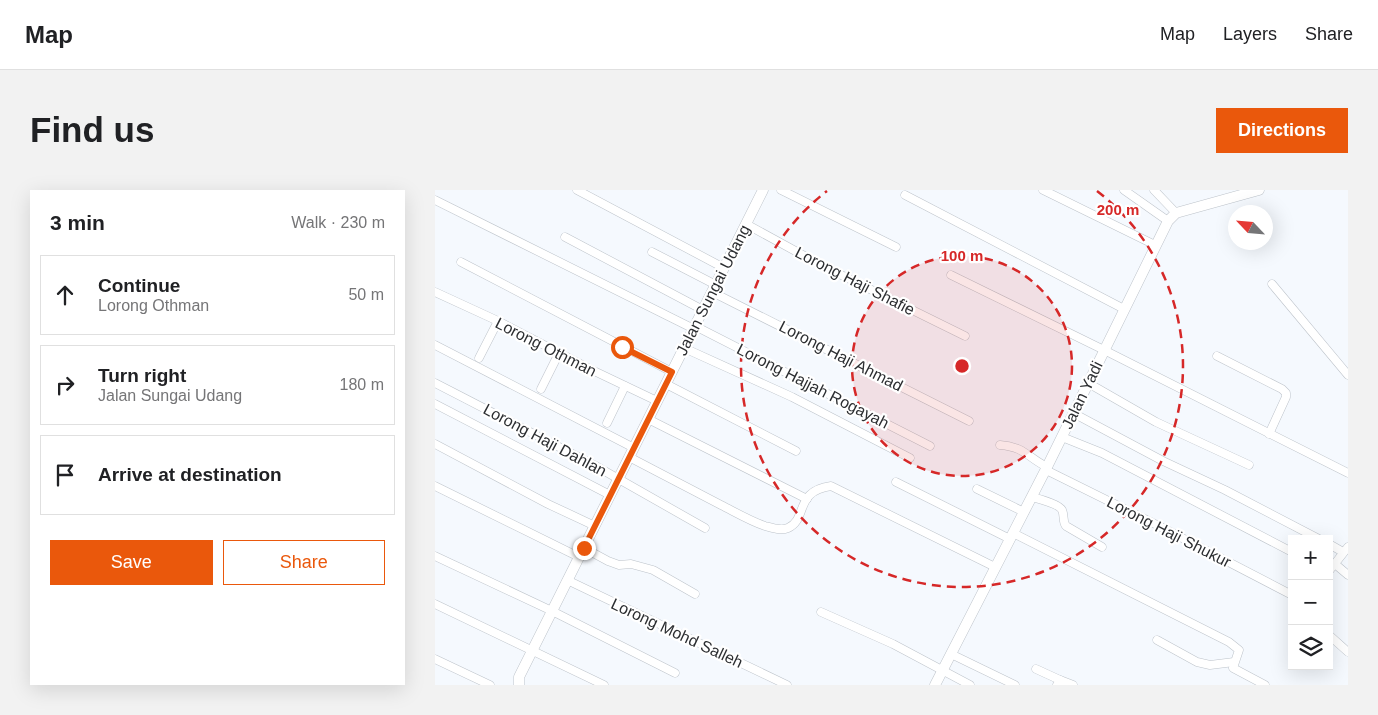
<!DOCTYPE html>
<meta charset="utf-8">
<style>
:root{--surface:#fff;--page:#f2f2f2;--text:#202124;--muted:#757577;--line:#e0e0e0;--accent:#ea580c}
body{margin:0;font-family:Helvetica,sans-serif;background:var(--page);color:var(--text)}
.controls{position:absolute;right:15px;bottom:15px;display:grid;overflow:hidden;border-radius:0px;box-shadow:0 5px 20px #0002}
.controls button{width:45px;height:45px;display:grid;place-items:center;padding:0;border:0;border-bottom:1px solid var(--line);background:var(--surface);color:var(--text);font:25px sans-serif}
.compass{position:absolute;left:793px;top:15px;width:45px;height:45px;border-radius:50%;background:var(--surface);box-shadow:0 5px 20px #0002;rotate:296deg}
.stop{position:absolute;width:15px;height:15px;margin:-11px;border:4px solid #ea580c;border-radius:50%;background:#fff}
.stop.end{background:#ea580c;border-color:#fff;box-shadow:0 1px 5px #0008}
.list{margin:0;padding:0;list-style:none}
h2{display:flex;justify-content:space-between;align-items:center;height:65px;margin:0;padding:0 20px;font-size:21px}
h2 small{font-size:16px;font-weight:400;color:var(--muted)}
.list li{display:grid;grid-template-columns:32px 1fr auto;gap:15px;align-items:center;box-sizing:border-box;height:80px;margin:0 10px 10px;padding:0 10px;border:1px solid var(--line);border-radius:0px}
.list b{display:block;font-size:19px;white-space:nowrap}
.list p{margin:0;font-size:16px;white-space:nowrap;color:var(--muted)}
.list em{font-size:16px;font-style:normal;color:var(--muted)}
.actions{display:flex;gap:10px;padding:15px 20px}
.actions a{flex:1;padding:11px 0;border:1px solid var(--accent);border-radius:0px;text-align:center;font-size:18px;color:var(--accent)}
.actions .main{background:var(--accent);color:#fff}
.icon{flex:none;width:28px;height:28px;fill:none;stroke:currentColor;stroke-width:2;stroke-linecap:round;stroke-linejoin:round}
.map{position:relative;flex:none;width:913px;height:495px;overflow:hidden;border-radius:0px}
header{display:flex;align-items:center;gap:30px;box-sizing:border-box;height:70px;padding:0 25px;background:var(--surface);border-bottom:1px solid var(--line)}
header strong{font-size:24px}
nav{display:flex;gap:28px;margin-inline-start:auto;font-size:18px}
.intro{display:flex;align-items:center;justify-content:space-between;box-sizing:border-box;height:120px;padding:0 30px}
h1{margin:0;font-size:35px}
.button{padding:12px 22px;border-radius:0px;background:var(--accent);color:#fff;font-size:18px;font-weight:700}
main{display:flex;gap:30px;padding:0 30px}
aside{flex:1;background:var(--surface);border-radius:0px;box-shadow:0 5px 20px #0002}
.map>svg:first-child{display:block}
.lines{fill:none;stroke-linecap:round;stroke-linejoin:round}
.street-casing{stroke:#bdc3ca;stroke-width:9}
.secondary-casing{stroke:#bdc3ca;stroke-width:11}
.street{stroke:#fff;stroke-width:8}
.secondary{stroke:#fff;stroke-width:10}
.route{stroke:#ea580c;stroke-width:6}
.ring{fill:none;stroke:#d62828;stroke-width:2.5;stroke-dasharray:9 6}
.labels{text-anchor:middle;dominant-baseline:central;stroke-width:4.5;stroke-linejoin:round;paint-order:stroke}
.street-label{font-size:16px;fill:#2c2e31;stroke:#fff}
.centre{fill:#d62828;stroke:#fff;stroke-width:2.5}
.ring-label{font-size:15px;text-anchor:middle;font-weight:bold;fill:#d62828;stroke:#fff;stroke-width:4.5;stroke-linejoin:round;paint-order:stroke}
</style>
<header>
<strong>Map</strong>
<nav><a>Map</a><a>Layers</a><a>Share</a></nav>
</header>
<div class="intro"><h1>Find us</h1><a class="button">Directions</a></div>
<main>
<aside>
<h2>3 min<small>Walk · 230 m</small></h2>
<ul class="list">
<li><svg class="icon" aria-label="ahead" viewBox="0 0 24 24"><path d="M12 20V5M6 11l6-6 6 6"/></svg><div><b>Continue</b><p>Lorong Othman</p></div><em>50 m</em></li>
<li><svg class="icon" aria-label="right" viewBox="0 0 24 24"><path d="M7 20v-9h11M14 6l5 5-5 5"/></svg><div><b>Turn right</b><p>Jalan Sungai Udang</p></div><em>180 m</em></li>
<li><svg class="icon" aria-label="arrive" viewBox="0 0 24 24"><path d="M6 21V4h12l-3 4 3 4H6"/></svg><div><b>Arrive at destination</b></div></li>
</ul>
<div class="actions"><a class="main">Save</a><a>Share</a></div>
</aside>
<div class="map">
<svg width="913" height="495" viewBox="0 0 913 495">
<rect width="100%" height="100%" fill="#f5f9fe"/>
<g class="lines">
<defs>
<g id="street">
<polyline points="142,0 289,78"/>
<polyline points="346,0 461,57"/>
<polyline points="608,0 720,55"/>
<polyline points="689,0 733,31"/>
<polyline points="719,0 741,23"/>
<polyline points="470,5 689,119"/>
<polyline points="0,10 259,139"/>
<polyline points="311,34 386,75 530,146"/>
<polyline points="130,47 268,120"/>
<polyline points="217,62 281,95"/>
<polyline points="26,72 237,182"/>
<polyline points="516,85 669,160 913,283"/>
<polyline points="837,94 913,185"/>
<polyline points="0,102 63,131 157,180 222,211"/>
<polyline points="277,102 534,231"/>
<polyline points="260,136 495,256"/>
<polyline points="0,155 199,258"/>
<polyline points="249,158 357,207 475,268"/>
<polyline points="782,166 847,199 851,203 851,207 834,244"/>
<polyline points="44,168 63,131"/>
<polyline points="0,193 159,275 270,338"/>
<polyline points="653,193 721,232 814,275"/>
<polyline points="231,194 361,261"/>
<polyline points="106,199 124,163"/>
<polyline points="0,214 175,305"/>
<polyline points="638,223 728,271 790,300 884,349"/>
<polyline points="213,229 372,309"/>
<polyline points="172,233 190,196"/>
<polyline points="627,247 667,263 857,362"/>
<polyline points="0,254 113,314 160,336"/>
<path d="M565,255C590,257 592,267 612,277"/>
<path d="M194,267C225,283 255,299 286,315C300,322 315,331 330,336C337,338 346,341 353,338C373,329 359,301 396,296L560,377"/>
<polyline points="611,280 728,338 857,405"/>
<polyline points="461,292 575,349"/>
<polyline points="0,296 144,367"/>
<polyline points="542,299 589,322"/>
<path d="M597,307C604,309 624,314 627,320C630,326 627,331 631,336L667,357"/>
<polyline points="578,343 794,452 804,460 798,478 830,495"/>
<polyline points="894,354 908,362"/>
<polyline points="149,358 173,371 184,375 196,374 218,380 260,404"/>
<polyline points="0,366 117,421 240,483"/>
<polyline points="900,374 913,385"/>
<polyline points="894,381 913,357"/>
<polyline points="132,390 352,495"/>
<polyline points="0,414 169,495"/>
<polyline points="386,422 458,454 535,495"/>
<polyline points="894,445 913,462"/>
<polyline points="722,450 762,472 775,475 799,472"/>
<polyline points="516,464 580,495"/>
<polyline points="0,469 55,495"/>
<polyline points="601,479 625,490 622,495"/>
<polyline points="625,490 638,495"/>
</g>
<g id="secondary">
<polyline points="84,495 84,487 328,0"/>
<polyline points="500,495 612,277 733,31 741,23 824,0"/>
</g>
</defs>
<!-- street casing -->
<use href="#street" class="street-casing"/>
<!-- secondary casing -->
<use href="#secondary" class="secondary-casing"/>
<!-- street -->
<use href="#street" class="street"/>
<!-- secondary -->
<use href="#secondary" class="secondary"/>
</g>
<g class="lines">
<!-- route -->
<polyline class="route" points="149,358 237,182 187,157"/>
</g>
<!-- distance rings -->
<circle cx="527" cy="176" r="110" fill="#d62828" fill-opacity=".12"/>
<g class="ring">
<circle cx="527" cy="176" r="110"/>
<path d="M662 1A221 221 0 1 1 392 1"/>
</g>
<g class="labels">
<!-- street labels -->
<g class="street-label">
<text transform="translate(420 91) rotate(27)">Lorong Haji Shafie</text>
<text transform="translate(278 100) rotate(-63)">Jalan Sungai Udang</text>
<text transform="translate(111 157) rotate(27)">Lorong Othman</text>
<text transform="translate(406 166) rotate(27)">Lorong Haji Ahmad</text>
<text transform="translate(378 196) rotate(27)">Lorong Hajjah Rogayah</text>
<text transform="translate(647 205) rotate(-64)">Jalan Yadi</text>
<text transform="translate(110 250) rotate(28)">Lorong Haji Dahlan</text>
<text transform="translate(734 342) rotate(27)">Lorong Haji Shukur</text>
<text transform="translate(242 443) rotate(25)">Lorong Mohd Salleh</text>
</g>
</g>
<circle cx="527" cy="176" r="8" class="centre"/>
<g class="ring-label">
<text x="683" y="25">200 m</text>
<text x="527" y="71">100 m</text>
</g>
</svg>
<div class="controls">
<button>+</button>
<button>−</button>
<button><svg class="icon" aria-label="layers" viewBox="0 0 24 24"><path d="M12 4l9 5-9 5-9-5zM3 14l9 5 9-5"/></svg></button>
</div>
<svg class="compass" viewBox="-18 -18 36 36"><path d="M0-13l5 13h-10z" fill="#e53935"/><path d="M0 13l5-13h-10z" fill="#757577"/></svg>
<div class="stop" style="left:187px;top:157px"></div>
<div class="stop end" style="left:149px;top:358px"></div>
</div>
</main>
